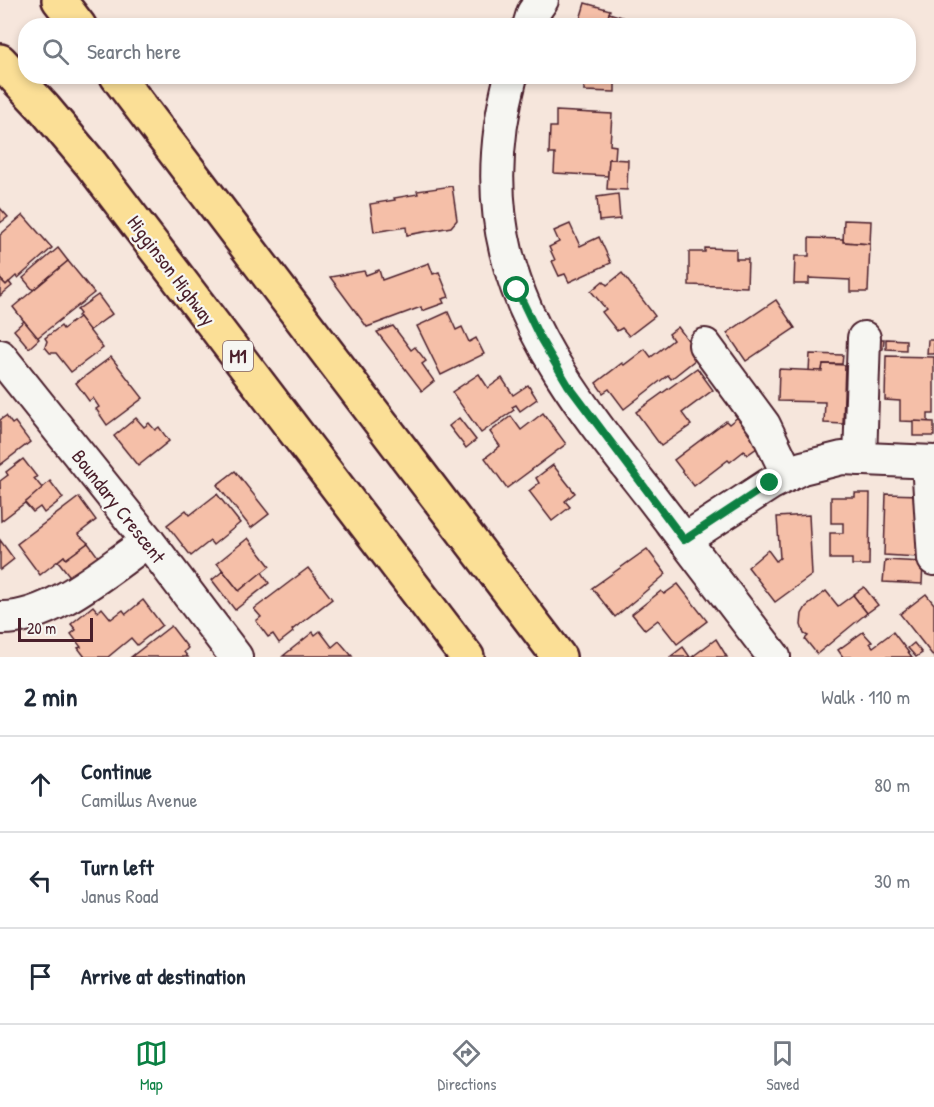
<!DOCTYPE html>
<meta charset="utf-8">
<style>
:root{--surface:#fff;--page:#f6f6f7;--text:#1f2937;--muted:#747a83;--line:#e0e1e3;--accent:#0b8043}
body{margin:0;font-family:"Patrick Hand",sans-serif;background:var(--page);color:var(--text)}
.scale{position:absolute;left:18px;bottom:15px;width:75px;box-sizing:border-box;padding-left:6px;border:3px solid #4a1f2b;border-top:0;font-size:16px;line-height:21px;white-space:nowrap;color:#4a1f2b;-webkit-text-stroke:4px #f6f6f2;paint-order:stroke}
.stop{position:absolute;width:18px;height:18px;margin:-14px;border:4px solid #0b8043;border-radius:50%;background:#fff}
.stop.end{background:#0b8043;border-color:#fff;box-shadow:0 2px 6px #0008}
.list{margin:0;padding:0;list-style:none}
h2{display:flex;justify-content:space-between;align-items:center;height:78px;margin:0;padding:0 24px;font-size:26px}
h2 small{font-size:20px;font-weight:400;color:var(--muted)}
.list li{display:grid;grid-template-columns:39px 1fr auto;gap:18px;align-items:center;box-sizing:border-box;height:96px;padding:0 24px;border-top:2px solid var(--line)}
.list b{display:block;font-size:22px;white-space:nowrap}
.list p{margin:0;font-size:20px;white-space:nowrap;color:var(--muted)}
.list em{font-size:20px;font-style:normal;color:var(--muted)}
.icon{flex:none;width:33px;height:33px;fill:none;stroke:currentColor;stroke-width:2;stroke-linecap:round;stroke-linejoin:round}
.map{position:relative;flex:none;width:934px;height:657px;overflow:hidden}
.search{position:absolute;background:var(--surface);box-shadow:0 3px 9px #0003;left:18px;right:18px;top:18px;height:66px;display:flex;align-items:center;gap:15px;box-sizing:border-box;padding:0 21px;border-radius:24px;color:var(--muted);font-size:22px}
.sheet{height:366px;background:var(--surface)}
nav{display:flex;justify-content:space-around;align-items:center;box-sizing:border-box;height:84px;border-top:2px solid var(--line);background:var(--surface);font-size:16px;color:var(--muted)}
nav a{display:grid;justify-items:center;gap:3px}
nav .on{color:var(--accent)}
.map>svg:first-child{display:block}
.building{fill:#f5bfa8;stroke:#4a1f2b;stroke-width:1.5}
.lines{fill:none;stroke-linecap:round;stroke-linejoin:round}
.minor-casing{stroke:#4a1f2b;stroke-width:36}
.highway-casing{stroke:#4a1f2b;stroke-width:38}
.minor{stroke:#f6f6f2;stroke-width:32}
.highway{stroke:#fbdf96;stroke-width:33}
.route{stroke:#0b8043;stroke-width:8}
.labels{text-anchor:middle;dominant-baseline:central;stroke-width:4.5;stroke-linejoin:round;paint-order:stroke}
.shield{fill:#f6f6f2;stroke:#7e6067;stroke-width:1.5}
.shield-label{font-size:18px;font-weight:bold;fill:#4a1f2b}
.street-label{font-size:20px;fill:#4a1f2b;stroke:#f6f6f2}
</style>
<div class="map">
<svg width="934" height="657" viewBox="0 0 934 657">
<rect width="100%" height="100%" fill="#f6e6dc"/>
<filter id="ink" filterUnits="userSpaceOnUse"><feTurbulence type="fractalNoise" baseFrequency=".0167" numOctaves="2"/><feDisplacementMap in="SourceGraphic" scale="12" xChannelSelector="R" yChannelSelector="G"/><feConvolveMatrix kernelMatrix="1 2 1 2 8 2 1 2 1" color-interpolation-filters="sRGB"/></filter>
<g filter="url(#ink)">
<!-- building -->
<g class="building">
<polygon points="585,3 610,10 606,26 578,26"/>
<polygon points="609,13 622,17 620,26 606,26"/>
<polygon points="578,76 615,76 615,92 584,91 584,78"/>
<polygon points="556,111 612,114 610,145 616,146 615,159 609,159 608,176 554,173 555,154 549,154 550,127 556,127"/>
<polygon points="609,159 628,160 627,190 607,189"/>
<polygon points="452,186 457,220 451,227 407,235 406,227 374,232 370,204 395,200 394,198 418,194 417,191"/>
<polygon points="618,194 620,219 599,221 597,197"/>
<polygon points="0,208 8,217 0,223"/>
<polygon points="23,215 52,248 18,278 16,276 6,285 0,279 0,235"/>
<polygon points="844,220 871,221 870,244 843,242"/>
<polygon points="570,224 580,246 599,237 611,263 569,282 565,274 559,276 552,261 555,260 549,247 559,242 554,231"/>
<polygon points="809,238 843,239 843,242 870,244 868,292 850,292 850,280 809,278 809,284 794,284 795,256 809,256"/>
<polygon points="58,248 68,261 33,290 23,278"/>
<polygon points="705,248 736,249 736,259 748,259 747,287 689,285 689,252 705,252"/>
<polygon points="68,261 94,293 37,338 13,307"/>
<polygon points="429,263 433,274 439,272 449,297 442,299 444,303 422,311 421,307 367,327 330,277 364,271 366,275 379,270 382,280"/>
<polygon points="622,273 655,316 629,336 622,328 617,331 602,312 606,309 591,291 603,281 607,285"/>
<polygon points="0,279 6,285 9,282 12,286 0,296"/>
<polygon points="98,295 112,314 89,331 78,316 80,314 77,310"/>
<polygon points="776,300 795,328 746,361 727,333"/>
<polygon points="448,312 456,330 462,327 469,342 476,338 484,354 441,375 417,326"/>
<polygon points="79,317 103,348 71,372 56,353 50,353 45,347 47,341 45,338 61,326 63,329"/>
<polygon points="24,321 39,339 29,348 14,330"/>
<polygon points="393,326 411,350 415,347 426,361 422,364 434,381 422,391 377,332"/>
<polygon points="678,327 700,356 671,379 668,375 624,409 609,389 603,393 596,383 622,363 624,365 645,349 651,357 673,340 669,334"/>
<polygon points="874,339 884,339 883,349 876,351"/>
<polygon points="886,339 906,340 906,350 886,349"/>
<polygon points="928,340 934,340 934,354 927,354"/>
<polygon points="810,354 843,355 842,364 823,364 822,371 809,371"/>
<polygon points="886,356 934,357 934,414 928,414 928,422 900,421 900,401 885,400"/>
<polygon points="111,357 143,398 107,425 96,409 99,407 93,398 89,401 76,383"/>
<polygon points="823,364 845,365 843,424 824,423 825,402 778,401 779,369 822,371"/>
<polygon points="697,368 713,390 682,413 691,425 661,446 636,412"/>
<polygon points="479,374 488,388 502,378 513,395 528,385 537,399 520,411 516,405 512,407 514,410 481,433 452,392"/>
<polygon points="543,413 566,444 507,488 485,458 500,446 490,432 511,416 521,430"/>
<polygon points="6,416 12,424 15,422 30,442 0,465 0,420"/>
<polygon points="738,417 761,445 747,455 744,451 730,462 728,460 694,486 674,460 726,421 729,424"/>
<polygon points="136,418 144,427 149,423 155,430 159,427 169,441 138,466 114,436"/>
<polygon points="459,418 476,440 466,448 449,426"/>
<polygon points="913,421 934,422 934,436 913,436"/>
<polygon points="23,459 37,477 34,478 43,489 1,521 0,481 8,475 6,472"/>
<polygon points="553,465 575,493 565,501 570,507 552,521 529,491 539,483 536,478"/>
<polygon points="235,471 269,514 251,528 217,485"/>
<polygon points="50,481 63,498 44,513 40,507 33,512 25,503"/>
<polygon points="855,493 870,493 869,565 852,565 852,559 830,559 830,533 843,533 843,523 831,523 831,497 855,497"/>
<polygon points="217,494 240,523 213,545 210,541 191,556 167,525 186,510 190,515"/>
<polygon points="886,494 920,495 918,557 884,555"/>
<polygon points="79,497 96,520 78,534 88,543 66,559 64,556 40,575 17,544"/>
<polygon points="809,515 812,575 775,602 748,567 768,550 776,561 780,558 777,517"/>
<polygon points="248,538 270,566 239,591 217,563"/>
<polygon points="0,540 14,559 0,570"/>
<polygon points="88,543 99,558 72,579 58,561 64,556 66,559"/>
<polygon points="647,549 666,574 615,617 592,588"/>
<polygon points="885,560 923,562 922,584 883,582"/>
<polygon points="308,568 332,599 292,630 293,632 279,643 273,634 268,637 256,621 261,617 254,609"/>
<polygon points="223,571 239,591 262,572 269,583 235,610 212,580"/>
<polygon points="678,584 707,621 677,644 658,620 645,630 632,614 661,591 664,594"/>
<polygon points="864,587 878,605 867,613 853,595"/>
<polygon points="826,591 838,606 853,595 867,613 817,654 805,639 808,636 804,634 801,625 802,614 806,607"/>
<polygon points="926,594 934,604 934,657 900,614"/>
<polygon points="143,600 162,625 137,645 131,638 108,657 85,657 78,648 81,647 71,634 76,630 71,624 93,606 98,612 102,608 111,619 123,610 126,614"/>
<polygon points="171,626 188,648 184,652 188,657 131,657"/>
<polygon points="320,631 332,647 339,641 352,656 283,656 313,632 315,635"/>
<polygon points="863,632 872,642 870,643 873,647 893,632 912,657 843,657 838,650"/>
<polygon points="716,639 727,657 692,657"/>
<polygon points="914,643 922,653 916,657 908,648"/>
<polygon points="683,647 690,657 670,657"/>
</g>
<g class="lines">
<defs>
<g id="minor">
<polyline points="529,26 533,13 542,0"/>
<path d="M511,76C496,133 492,194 506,251C528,344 593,422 650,495C691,549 733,603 774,657"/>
<polyline points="705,345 764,425 788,475"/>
<polyline points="0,356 148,541 236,657"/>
<polyline points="860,459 864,338"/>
<polyline points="928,462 934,559"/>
<polyline points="684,540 770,484 802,468 842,458 934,462"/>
<path d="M0,618C50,620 108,569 148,541"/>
</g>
<g id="highway">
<polyline points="59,0 79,26"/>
<polyline points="0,61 44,108 91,164 467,657"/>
<polyline points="117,76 559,657"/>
</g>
</defs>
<!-- minor casing -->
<use href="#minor" class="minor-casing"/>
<!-- highway casing -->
<use href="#highway" class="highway-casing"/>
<!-- minor -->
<use href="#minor" class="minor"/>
<!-- highway -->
<use href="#highway" class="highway"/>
</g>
</g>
<g class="lines" filter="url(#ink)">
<!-- route -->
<polyline class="route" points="517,290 540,338 568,385 684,540 770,483"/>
</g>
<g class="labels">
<!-- shield labels -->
<rect class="shield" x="223" y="341" width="30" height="30" rx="4.5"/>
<g class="shield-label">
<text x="238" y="356">M1</text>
</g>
<!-- street labels -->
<g class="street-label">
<text transform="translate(172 270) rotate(53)">Higginson Highway</text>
<text transform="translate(119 506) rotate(52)">Boundary Crescent</text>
</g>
</g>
</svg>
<div class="scale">20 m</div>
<div class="stop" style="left:517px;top:290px"></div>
<div class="stop end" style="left:770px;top:483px"></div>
<div class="search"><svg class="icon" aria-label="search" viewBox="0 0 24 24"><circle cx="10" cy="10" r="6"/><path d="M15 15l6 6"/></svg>Search here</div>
</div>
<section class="sheet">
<h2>2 min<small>Walk · 110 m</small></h2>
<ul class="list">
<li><svg class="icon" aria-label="ahead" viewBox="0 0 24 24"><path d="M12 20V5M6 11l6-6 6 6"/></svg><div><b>Continue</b><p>Camillus Avenue</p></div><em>80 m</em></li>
<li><svg class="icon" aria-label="left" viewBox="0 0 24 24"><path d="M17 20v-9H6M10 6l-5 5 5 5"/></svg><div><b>Turn left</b><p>Janus Road</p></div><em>30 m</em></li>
<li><svg class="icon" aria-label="arrive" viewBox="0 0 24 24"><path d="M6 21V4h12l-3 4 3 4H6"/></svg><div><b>Arrive at destination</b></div></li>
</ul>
</section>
<nav>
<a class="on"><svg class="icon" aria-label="map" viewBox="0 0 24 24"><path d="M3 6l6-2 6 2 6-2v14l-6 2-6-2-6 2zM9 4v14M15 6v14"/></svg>Map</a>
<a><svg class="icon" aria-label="directions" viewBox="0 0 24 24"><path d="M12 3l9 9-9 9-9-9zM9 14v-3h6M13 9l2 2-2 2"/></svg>Directions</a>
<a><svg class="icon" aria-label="saved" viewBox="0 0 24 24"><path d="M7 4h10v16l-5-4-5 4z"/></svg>Saved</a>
</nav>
